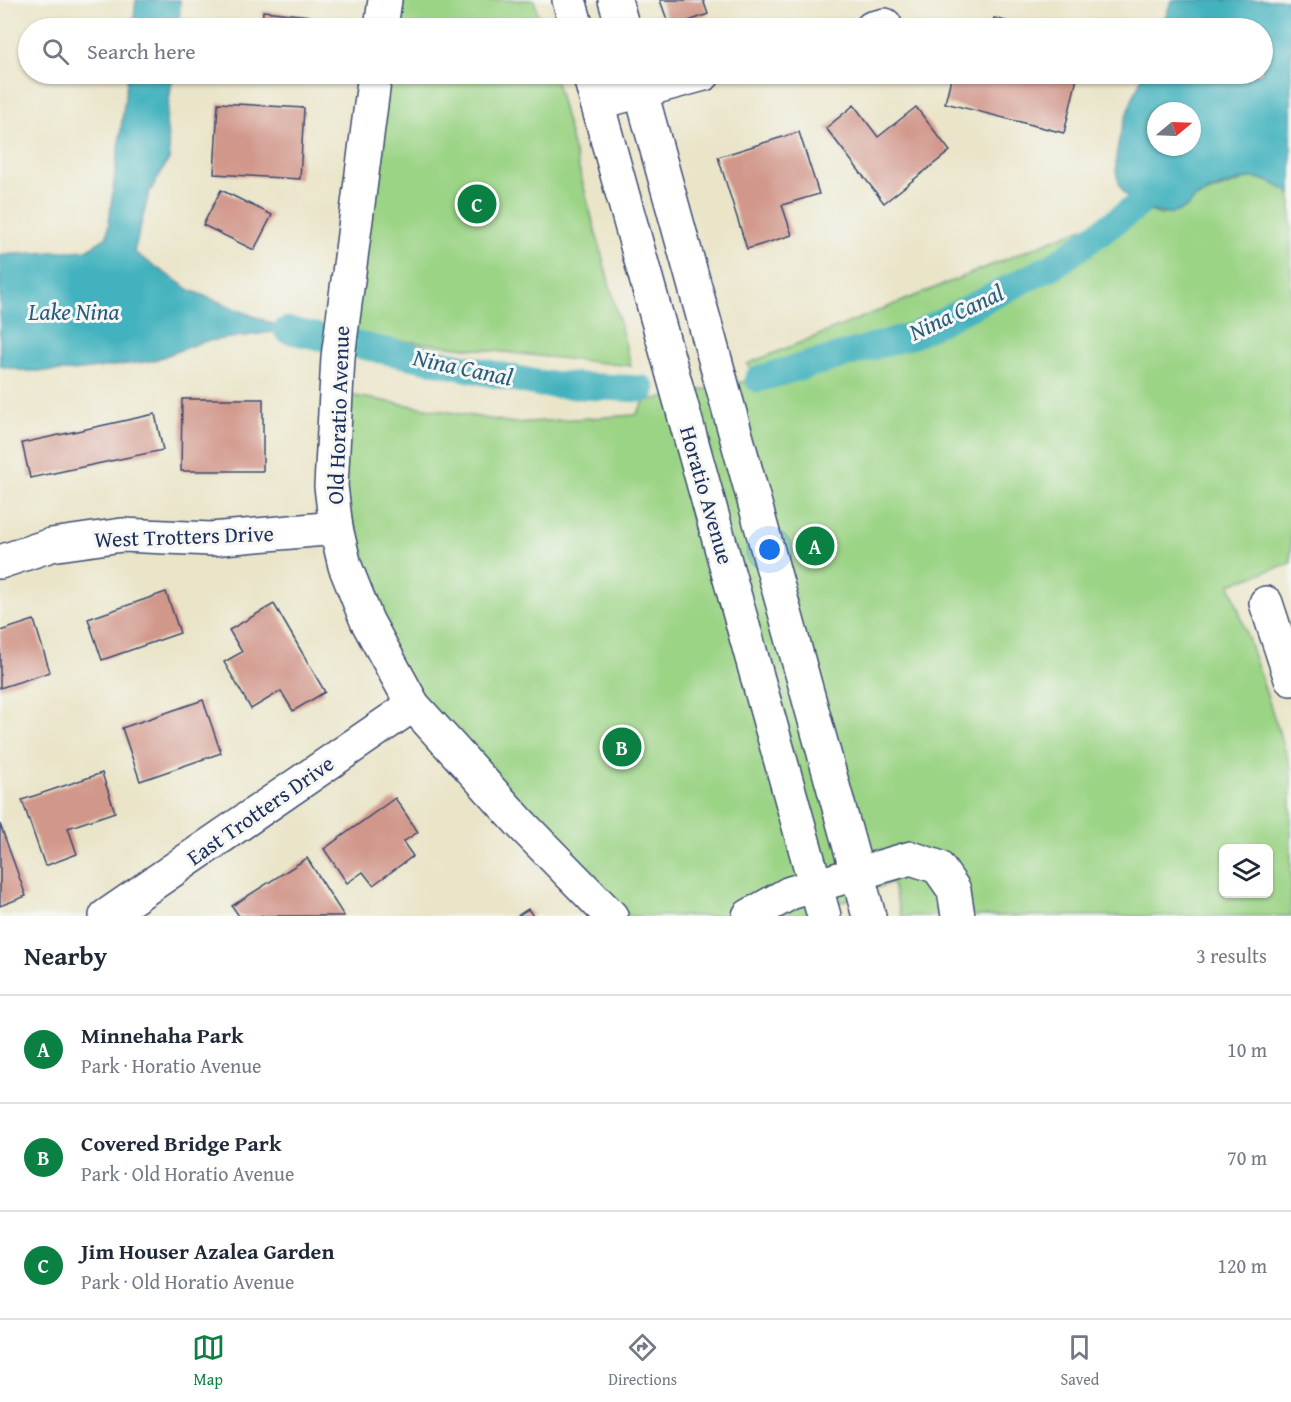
<!DOCTYPE html>
<meta charset="utf-8">
<style>
:root{--surface:#fff;--page:#f2f2f3;--text:#1f2937;--muted:#747a83;--line:#e0e1e3;--accent:#0b8043}
body{margin:0;font-family:"Gentium Book Plus",serif;background:var(--page);color:var(--text)}
.controls{position:absolute;right:18px;bottom:18px;display:grid;overflow:hidden;border-radius:9px;box-shadow:0 2px 4px #0004}
.controls button{width:54px;height:54px;display:grid;place-items:center;padding:0;border:0;border-bottom:2px solid var(--line);background:var(--surface);color:var(--text);font:30px sans-serif}
.compass{position:absolute;left:1147px;top:102px;width:54px;height:54px;border-radius:50%;background:var(--surface);box-shadow:0 2px 4px #0004;rotate:71deg}
.you{position:absolute;left:770px;top:550px;width:21px;height:21px;margin:-15px;border:4px solid #fff;border-radius:50%;background:#1a73e8;box-shadow:0 0 0 9px #1a73e833}
.badge{display:grid;place-items:center;width:39px;height:39px;border-radius:50%;background:var(--accent);color:#fff;font-size:20px;font-weight:700}
.pin{position:absolute;translate:-50% -50%;border:3px solid #fff;box-shadow:0 2px 6px #0006}
.list{margin:0;padding:0;list-style:none}
h2{display:flex;justify-content:space-between;align-items:center;height:78px;margin:0;padding:0 24px;font-size:26px}
h2 small{font-size:20px;font-weight:400;color:var(--muted)}
.list li{display:grid;grid-template-columns:39px 1fr auto;gap:18px;align-items:center;box-sizing:border-box;height:108px;padding:0 24px;border-top:2px solid var(--line)}
.list b{display:block;font-size:22px;white-space:nowrap}
.list p{margin:0;font-size:20px;white-space:nowrap;color:var(--muted)}
.list em{font-size:20px;font-style:normal;color:var(--muted)}
.icon{flex:none;width:33px;height:33px;fill:none;stroke:currentColor;stroke-width:2;stroke-linecap:round;stroke-linejoin:round}
.map{position:relative;flex:none;width:1291px;height:916px;overflow:hidden}
.search{position:absolute;background:var(--surface);box-shadow:0 2px 4px #0004;left:18px;right:18px;top:18px;height:66px;display:flex;align-items:center;gap:15px;box-sizing:border-box;padding:0 21px;border-radius:33px;color:var(--muted);font-size:22px}
.sheet{height:402px;background:var(--surface)}
nav{display:flex;justify-content:space-around;align-items:center;box-sizing:border-box;height:84px;border-top:2px solid var(--line);background:var(--surface);font-size:16px;color:var(--muted)}
nav a{display:grid;justify-items:center;gap:3px}
nav .on{color:var(--accent)}
.map>svg:first-child{display:block}
.green{fill:#9cd486;stroke:#5c8272;stroke-width:1.5;fill-rule:evenodd}
.water{fill:#43b2be;stroke:#2f708e;stroke-width:1.5;fill-rule:evenodd}
.lines{fill:none;stroke-linecap:round;stroke-linejoin:round}
.canal{stroke:#43b2be;stroke-width:27}
.building{fill:#d2978b}
.minor-casing{stroke:#3a4a6e;stroke-width:36}
.major-casing{stroke:#3a4a6e;stroke-width:36}
.minor{stroke:#fff;stroke-width:33}
.major{stroke:#fff;stroke-width:33}
.labels{text-anchor:middle;dominant-baseline:central;stroke-width:6;stroke-linejoin:round;paint-order:stroke}
.street-label{font-size:22px;fill:#1b2f5e;stroke:#f6f6f2}
.water-label{font-size:24px;font-style:italic;fill:#295d80;stroke:#f6f6f2}
</style>
<div class="map">
<svg width="1291" height="916" viewBox="0 0 1291 916">
<rect width="100%" height="100%" fill="#f6f6f2"/>
<filter id="ink" filterUnits="userSpaceOnUse"><feTurbulence type="fractalNoise" baseFrequency=".0167" numOctaves="2"/><feDisplacementMap in="SourceGraphic" scale="12" xChannelSelector="R" yChannelSelector="G"/><feConvolveMatrix kernelMatrix="1 2 1 2 8 2 1 2 1" color-interpolation-filters="sRGB"/></filter>
<filter id="wash" filterUnits="userSpaceOnUse"><feTurbulence type="fractalNoise" baseFrequency=".008" numOctaves="4" result="noise"/><feDisplacementMap in="SourceGraphic" scale="24" xChannelSelector="R" yChannelSelector="G"/><feGaussianBlur stdDeviation="1.35" result="paint"/><feColorMatrix in="noise" values="0 0 0 0 0 0 0 0 0 0 0 0 0 0 0 0 0 1.4 0 .05"/><feComposite in="paint" operator="in"/></filter>
<g filter="url(#wash)">
<rect width="100%" height="100%" fill="#eae5c9"/>
<!-- green -->
<g class="green">
<polygon points="395,0 534,0 542,28 391,28"/>
<polygon points="385,74 554,74 631,366 348,335"/>
<path d="M1252,177L1275,183L1291,194V563L1230,584L1291,768V916H901L892,882L806,916H611L435,731L345,566L336,393L514,423L636,415L645,401L757,379L747,364L1137,206L1160,215L1184,209L1197,197ZM1224,848H1268V894H1224Z"/>
</g>
<!-- water -->
<g class="water">
<polygon points="136,0 180,0 179,28 133,28"/>
<path d="M1172,0H1291V194C1280,186 1268,179 1254,178C1245,177 1206,192 1197,197C1192,200 1189,206 1184,209C1170,216 1157,214 1144,208C1090,186 1128,111 1143,74H1262V28H1161ZM1156,111H1192V147H1156Z"/>
<polygon points="128,74 173,74 166,121 170,157 149,193 134,252 190,290 287,330 201,342 152,361 73,371 24,371 0,366 0,255 87,250 107,237"/>
</g>
<g class="lines">
<!-- canal -->
<g class="canal">
<polyline points="287,330 541,384 642,389"/>
<polyline points="758,379 914,335 1055,265 1137,206"/>
</g>
</g>
<g id="blocks">
<!-- building -->
<g class="building">
<polygon points="660,0 703,0 708,14 670,28"/>
<polygon points="263,11 309,16 308,28 262,28"/>
<polygon points="994,18 1031,28 991,28"/>
<polygon points="260,74 304,74 303,79"/>
<polygon points="952,74 1078,74 1064,133 945,103"/>
<polygon points="218,103 304,108 300,179 214,174"/>
<polygon points="854,105 878,137 916,107 950,151 884,203 826,128"/>
<polygon points="799,132 819,194 782,205 792,235 747,249 718,157"/>
<polygon points="221,190 272,215 254,250 203,225"/>
<polygon points="182,399 263,399 263,471 181,471"/>
<polygon points="155,414 163,450 30,478 22,443"/>
<polygon points="166,592 180,633 102,660 88,619"/>
<polygon points="274,604 325,692 293,711 281,691 251,709 224,662 242,652 229,630"/>
<polygon points="34,620 50,672 0,688 0,631"/>
<polygon points="203,700 221,753 140,781 122,728"/>
<polygon points="102,773 115,812 68,828 77,854 45,866 22,800"/>
<polygon points="395,798 418,832 403,842 413,856 373,885 363,872 347,883 324,849"/>
<polygon points="0,824 26,896 0,906"/>
<polygon points="307,858 344,916 239,916 232,906"/>
<polygon points="528,909 533,916 517,916"/>
</g>
</g>
</g>
<g filter="url(#ink)">
<use href="#blocks" fill-opacity="0" stroke="#3a4a6e" stroke-width="1.5"/>
<g class="lines">
<defs>
<g id="minor">
<polyline points="381,28 385,0"/>
<polyline points="872,28 885,25"/>
<polyline points="375,74 338,357 331,486 336,528 345,566 367,621 413,705 522,825 611,916"/>
<polyline points="597,103 704,74"/>
<polyline points="0,562 51,545 122,535 211,539 336,528"/>
<polyline points="1266,603 1291,679"/>
<polyline points="106,916 413,705"/>
<polyline points="749,916 790,893 911,858 938,867 954,890 958,916"/>
</g>
<g id="major">
<polyline points="569,0 577,28"/>
<polyline points="615,0 623,28"/>
<polyline points="589,74 824,916"/>
<polyline points="636,74 869,916"/>
</g>
</defs>
<!-- minor casing -->
<use href="#minor" class="minor-casing"/>
<!-- major casing -->
<use href="#major" class="major-casing"/>
<!-- minor -->
<use href="#minor" class="minor"/>
<!-- major -->
<use href="#major" class="major"/>
</g>
</g>
<g class="labels">
<!-- street labels -->
<g class="street-label">
<text transform="translate(338 415) rotate(-88)">Old Horatio Avenue</text>
<text transform="translate(707 495) rotate(74)">Horatio Avenue</text>
<text transform="translate(184 536) rotate(-2)">West Trotters Drive</text>
<text transform="translate(260 810) rotate(-35)">East Trotters Drive</text>
</g>
<!-- water labels -->
<g class="water-label">
<text x="74" y="311">Lake Nina</text>
<text transform="translate(956 312) rotate(-25)">Nina Canal</text>
<text transform="translate(463 367) rotate(12)">Nina Canal</text>
</g>
</g>
</svg>
<div class="controls">
<button><svg class="icon" aria-label="layers" viewBox="0 0 24 24"><path d="M12 4l9 5-9 5-9-5zM3 14l9 5 9-5"/></svg></button>
</div>
<svg class="compass" viewBox="-18 -18 36 36"><path d="M0-13l5 13h-10z" fill="#e53935"/><path d="M0 13l5-13h-10z" fill="#747a83"/></svg>
<div class="you"></div>
<div class="pin badge" style="left:815px;top:546px">A</div>
<div class="pin badge" style="left:622px;top:747px">B</div>
<div class="pin badge" style="left:477px;top:204px">C</div>
<div class="search"><svg class="icon" aria-label="search" viewBox="0 0 24 24"><circle cx="10" cy="10" r="6"/><path d="M15 15l6 6"/></svg>Search here</div>
</div>
<section class="sheet">
<h2>Nearby<small>3 results</small></h2>
<ul class="list">
<li><span class="badge">A</span><div><b>Minnehaha Park</b><p>Park · Horatio Avenue</p></div><em>10 m</em></li>
<li><span class="badge">B</span><div><b>Covered Bridge Park</b><p>Park · Old Horatio Avenue</p></div><em>70 m</em></li>
<li><span class="badge">C</span><div><b>Jim Houser Azalea Garden</b><p>Park · Old Horatio Avenue</p></div><em>120 m</em></li>
</ul>
</section>
<nav>
<a class="on"><svg class="icon" aria-label="map" viewBox="0 0 24 24"><path d="M3 6l6-2 6 2 6-2v14l-6 2-6-2-6 2zM9 4v14M15 6v14"/></svg>Map</a>
<a><svg class="icon" aria-label="directions" viewBox="0 0 24 24"><path d="M12 3l9 9-9 9-9-9zM9 14v-3h6M13 9l2 2-2 2"/></svg>Directions</a>
<a><svg class="icon" aria-label="saved" viewBox="0 0 24 24"><path d="M7 4h10v16l-5-4-5 4z"/></svg>Saved</a>
</nav>
